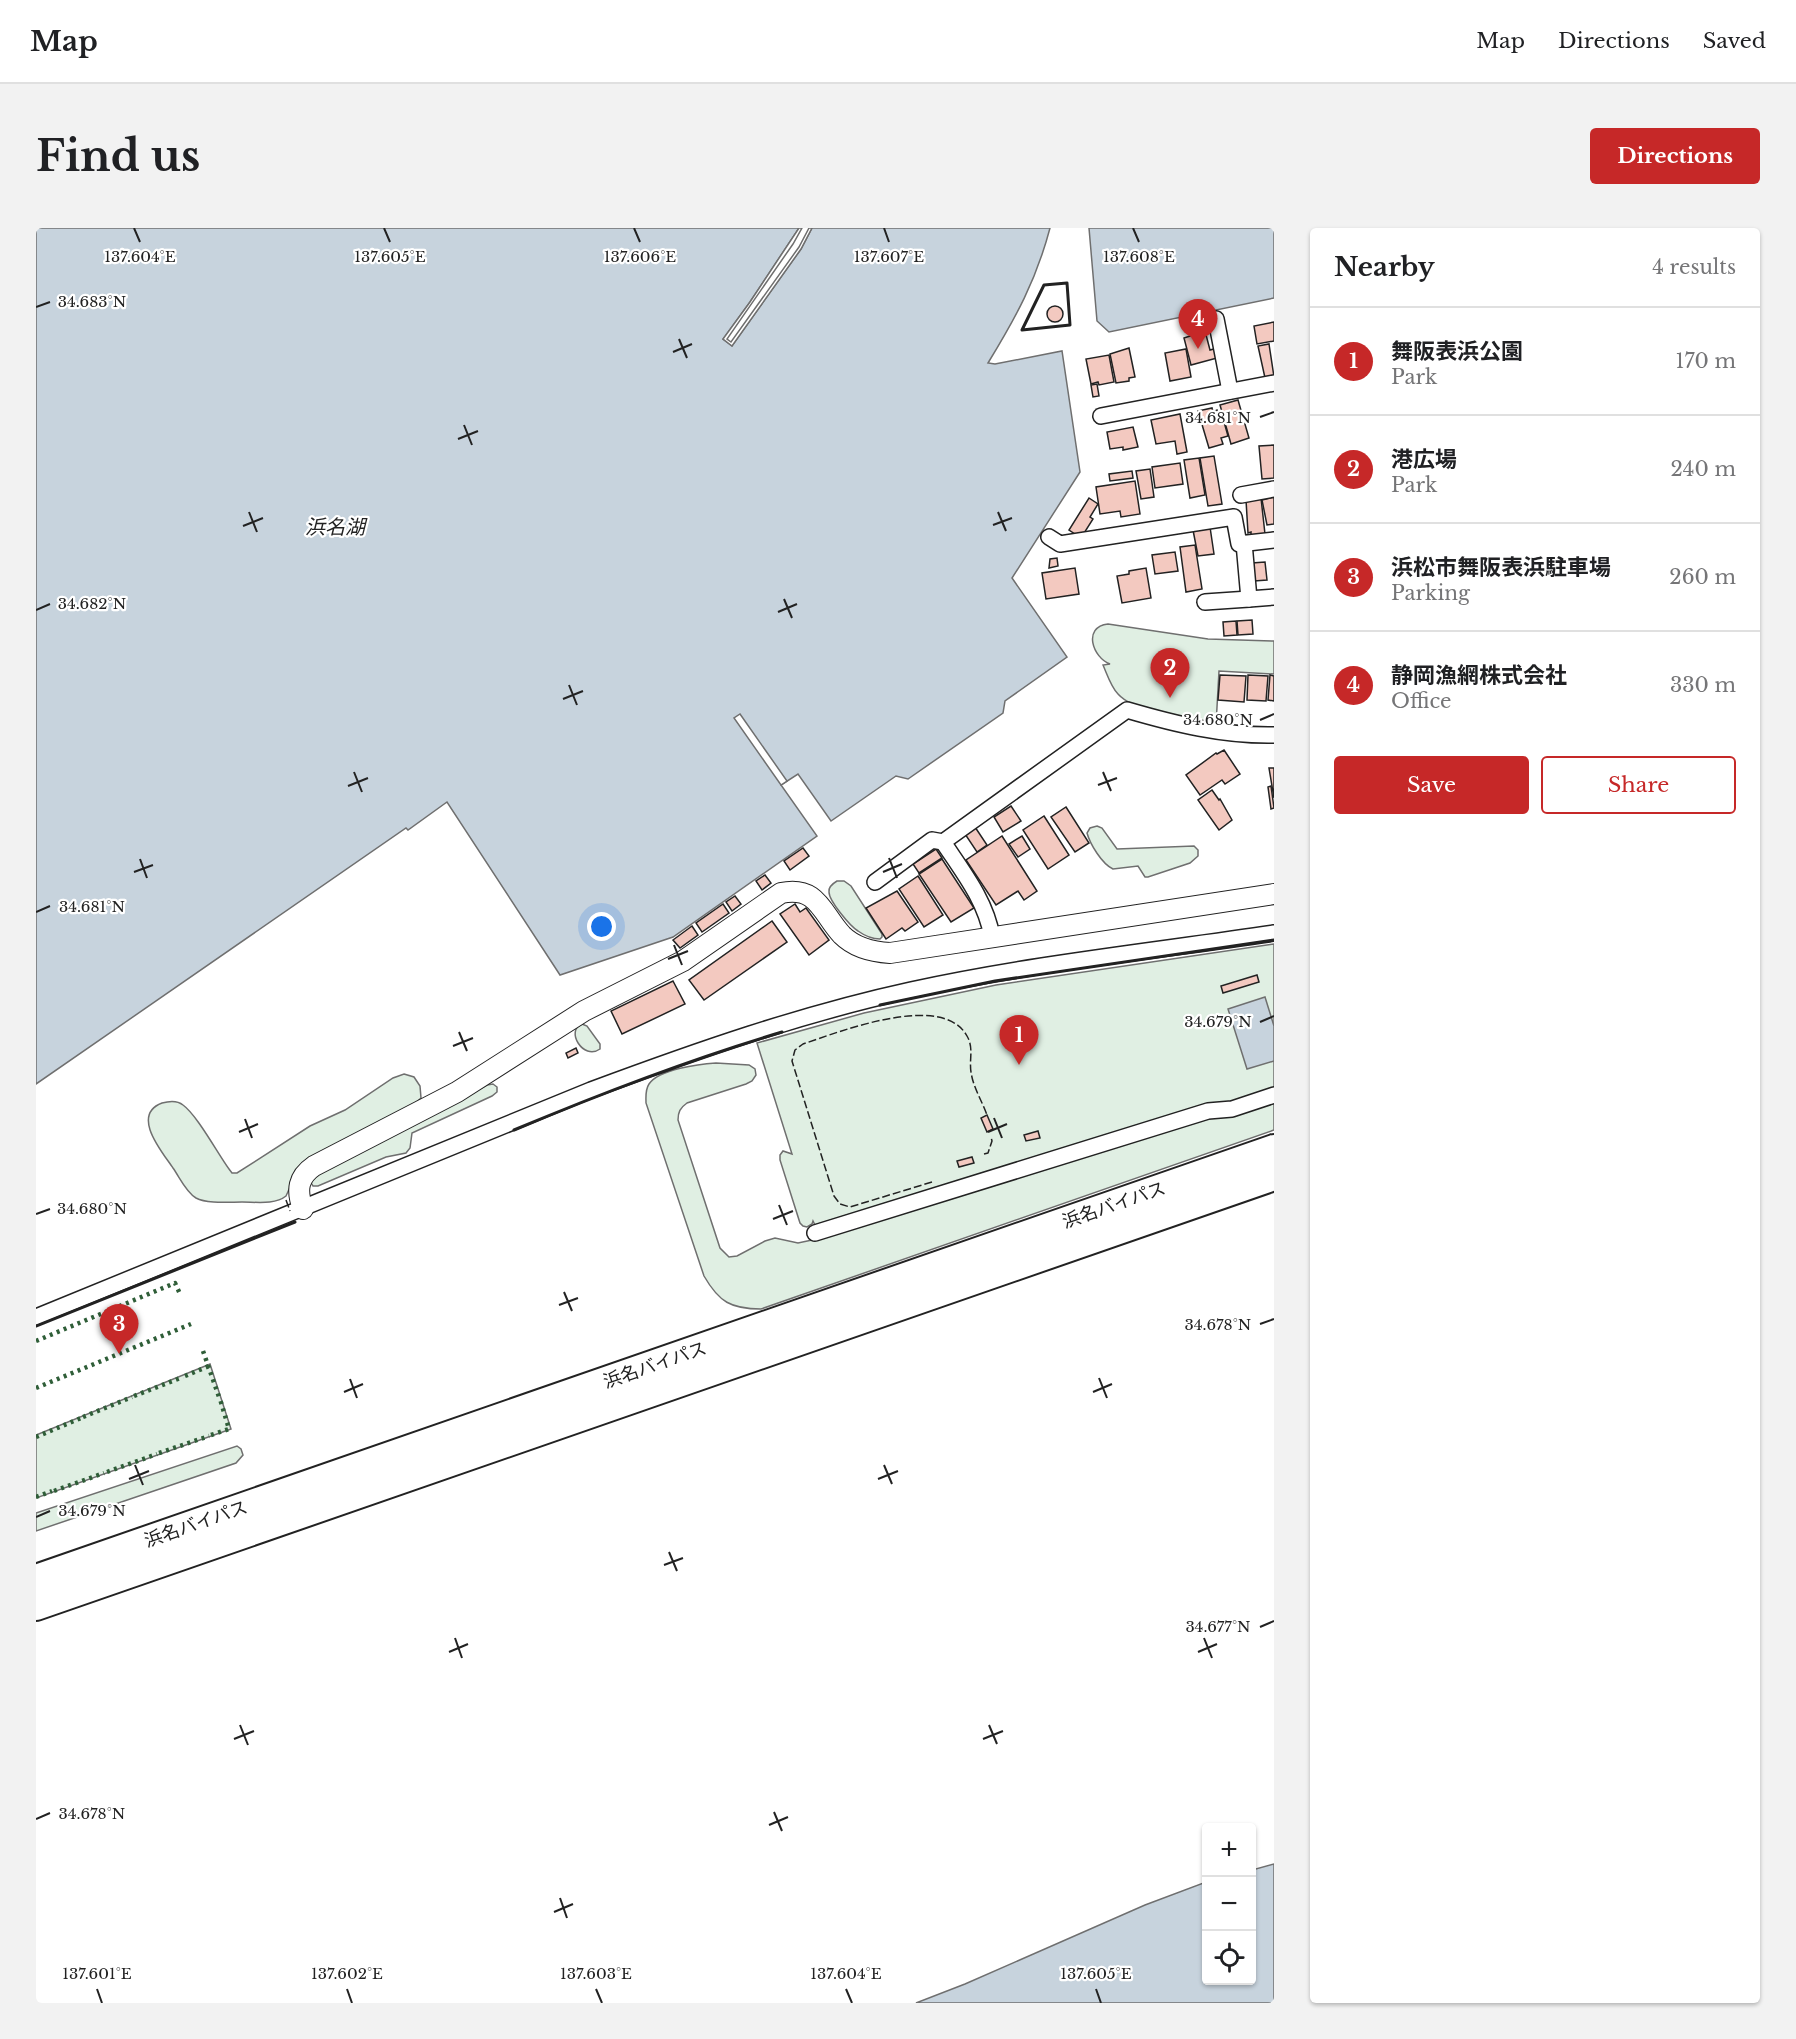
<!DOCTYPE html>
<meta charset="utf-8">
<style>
:root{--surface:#fff;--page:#f2f2f2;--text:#202124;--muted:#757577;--line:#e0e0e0;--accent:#c62828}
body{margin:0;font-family:"Libre Baskerville","Noto Sans JP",serif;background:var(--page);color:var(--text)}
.controls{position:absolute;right:18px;bottom:18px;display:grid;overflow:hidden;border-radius:6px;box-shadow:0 2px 4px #0004}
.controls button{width:54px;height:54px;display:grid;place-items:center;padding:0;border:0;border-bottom:2px solid var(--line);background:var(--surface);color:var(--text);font:30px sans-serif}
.you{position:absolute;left:566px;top:699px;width:21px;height:21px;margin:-15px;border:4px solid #fff;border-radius:50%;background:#1a73e8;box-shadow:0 0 0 9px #1a73e833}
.badge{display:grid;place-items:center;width:39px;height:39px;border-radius:50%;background:var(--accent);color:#fff;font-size:20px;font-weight:700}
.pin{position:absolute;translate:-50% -50px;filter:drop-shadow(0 2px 3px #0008)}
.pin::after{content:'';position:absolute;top:32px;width:21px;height:18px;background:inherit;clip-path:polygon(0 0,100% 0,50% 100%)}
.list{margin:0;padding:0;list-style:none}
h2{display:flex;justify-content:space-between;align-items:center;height:78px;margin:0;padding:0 24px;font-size:26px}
h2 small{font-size:20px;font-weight:400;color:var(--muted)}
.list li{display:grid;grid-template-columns:39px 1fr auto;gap:18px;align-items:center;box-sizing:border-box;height:108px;padding:0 24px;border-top:2px solid var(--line)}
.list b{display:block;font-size:22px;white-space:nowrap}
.list p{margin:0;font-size:20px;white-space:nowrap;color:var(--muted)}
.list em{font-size:20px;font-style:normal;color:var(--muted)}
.actions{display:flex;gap:12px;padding:18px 24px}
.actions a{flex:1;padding:14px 0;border:2px solid var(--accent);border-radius:6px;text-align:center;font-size:21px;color:var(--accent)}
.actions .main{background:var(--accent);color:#fff}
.icon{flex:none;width:33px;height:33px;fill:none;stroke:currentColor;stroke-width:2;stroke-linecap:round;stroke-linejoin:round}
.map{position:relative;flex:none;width:1238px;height:1775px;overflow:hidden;border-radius:6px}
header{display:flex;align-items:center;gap:36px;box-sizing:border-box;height:84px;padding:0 30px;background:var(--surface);border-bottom:2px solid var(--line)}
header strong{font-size:28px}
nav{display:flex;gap:33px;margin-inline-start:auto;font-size:21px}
.intro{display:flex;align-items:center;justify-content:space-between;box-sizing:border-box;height:144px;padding:0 36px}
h1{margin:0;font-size:42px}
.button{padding:15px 27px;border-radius:6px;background:var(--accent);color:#fff;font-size:21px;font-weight:700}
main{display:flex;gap:36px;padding:0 36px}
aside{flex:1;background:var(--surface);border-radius:6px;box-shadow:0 2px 4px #0004}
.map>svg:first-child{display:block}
.green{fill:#e0efe3;stroke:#6f6f6f;stroke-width:1.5}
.water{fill:#c7d3dd;stroke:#6f6f6f;stroke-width:1.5}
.pier{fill:#fff;stroke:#6f6f6f;stroke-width:1.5}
.building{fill:#f3c9c0;stroke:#222;stroke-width:1.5}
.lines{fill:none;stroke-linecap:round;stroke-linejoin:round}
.minor-casing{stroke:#222;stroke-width:18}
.tertiary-casing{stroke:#222;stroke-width:22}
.motorway-casing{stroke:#222;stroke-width:32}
.minor{stroke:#fff;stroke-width:15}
.tertiary{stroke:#fff;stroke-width:20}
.motorway{stroke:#fff;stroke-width:28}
.hedge{stroke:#2f5e38;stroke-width:4.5;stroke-dasharray:3 4.5;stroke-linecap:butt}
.fence{stroke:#222;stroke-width:1.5;stroke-dasharray:8 3;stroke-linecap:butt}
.wall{stroke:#222;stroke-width:3}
.ticks{fill:none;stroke:#222;stroke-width:2}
.labels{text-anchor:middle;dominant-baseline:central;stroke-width:4.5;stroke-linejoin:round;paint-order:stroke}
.street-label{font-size:18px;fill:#222;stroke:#fff}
.water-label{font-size:20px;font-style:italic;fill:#222;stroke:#fff}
.ticks-label{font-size:15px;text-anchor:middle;fill:#222;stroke:#fff;stroke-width:4.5;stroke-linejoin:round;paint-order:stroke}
</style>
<header>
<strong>Map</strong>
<nav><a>Map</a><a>Directions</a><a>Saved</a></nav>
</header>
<div class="intro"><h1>Find us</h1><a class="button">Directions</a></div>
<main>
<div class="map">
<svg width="1238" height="1775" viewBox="0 0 1238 1775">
<rect width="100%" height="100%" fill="#fff"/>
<!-- green -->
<g class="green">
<path d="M1072,396L1172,411L1238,413V446L1183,443L1180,497C1154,492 1099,485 1082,466C1075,459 1071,446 1067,437L1074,436C1057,430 1046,399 1072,396Z"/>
<path d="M1061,598L1066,600L1081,621L1158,618L1162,622V628L1154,635L1112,649H1109L1102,638L1077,641C1066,636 1054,616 1051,605L1054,600Z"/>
<path d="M801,653H808L815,658L846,706V709L844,711C836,711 829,708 822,703C814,698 793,673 793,664C792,659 796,656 801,653Z"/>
<polygon points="1238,716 1238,860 1194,874 1170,876 779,997 777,993 776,996 771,999 767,998 764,995 744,932 744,927 747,923 756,926 721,815 828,785 960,757"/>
<path d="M546,796L551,798L564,816V821C547,833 529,802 546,796Z"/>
<path d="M680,835L713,837L719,841L720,847L716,853L710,856L651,875C644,880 642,884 642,892L684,1020L693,1029L701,1028L729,1013L739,1010L762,1015L776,1012L1173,890L1238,874V902L725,1081C695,1081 683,1074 668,1048L610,875C610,869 609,862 613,856C623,841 664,836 680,835Z"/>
<path d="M368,846L378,849L384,858L385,870L377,877L274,930C253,945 260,949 250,968C239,977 220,974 206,974C193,974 171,976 160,970C150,964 144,950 137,940C127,925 94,887 126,875C133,873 141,872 147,877C161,887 182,926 193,941L196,945H201L274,898L309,882L357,850Z"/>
<polygon points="457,856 461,859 461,864 456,868 376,905 374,920 370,925 350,929 282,958 277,958 275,955 277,950 283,945 451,857"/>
<polygon points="174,1136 195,1201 0,1270 0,1207"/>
<polygon points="201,1218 205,1221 207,1227 200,1235 0,1303 0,1285"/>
</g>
<!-- water -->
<g class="water">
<path d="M0,0H763L714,74L687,111L696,118L765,21L776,0H1014C1000,53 980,89 952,135L959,136L1026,123L1044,244L976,350L1031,429L969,473L967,485L872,551L860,548L795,593L762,546L745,557L781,608L637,709L524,747L411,574L372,602L370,600L0,856Z"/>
<polygon points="1053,0 1238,0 1238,70 1073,104 1061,93"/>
<polygon points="1229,769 1238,798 1238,833 1211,841 1192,781"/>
<polygon points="1238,1636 1238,1775 880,1775 929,1756 1109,1677 1170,1654 1170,1752 1216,1752 1216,1642"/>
</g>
<!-- pier -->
<g class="pier">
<polygon points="763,0 766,0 757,16 691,111 695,114 763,19 773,0 776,0 765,21 696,118 687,111 714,74"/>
<polygon points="704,486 751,553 745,557 698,490"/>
</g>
<!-- building -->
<g class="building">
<circle cx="1019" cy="86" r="8"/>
<polygon points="1238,94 1238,113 1221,116 1218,98"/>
<polygon points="1169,103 1174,122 1178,121 1181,130 1155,137 1148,110"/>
<polygon points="1233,116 1238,149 1229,150 1222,118"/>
<polygon points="1093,120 1099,149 1093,150 1093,153 1080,155 1074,126"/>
<polygon points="1150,121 1155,149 1134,153 1129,125"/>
<polygon points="1073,127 1078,154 1063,157 1062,154 1055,156 1050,131"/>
<polygon points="1061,156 1063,168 1057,169 1055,157"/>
<polygon points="1202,172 1213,210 1195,216 1184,177"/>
<polygon points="1176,180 1177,184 1181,182 1183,188 1186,187 1192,208 1185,210 1187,216 1173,220 1162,183"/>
<polygon points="1144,186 1151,224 1141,226 1139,213 1120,216 1115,192"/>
<polygon points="1097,199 1102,219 1087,222 1087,219 1074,221 1071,204"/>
<polygon points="1238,217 1238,250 1226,251 1223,218"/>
<polygon points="1178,228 1186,276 1172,278 1164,230"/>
<polygon points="1163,230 1169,267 1154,270 1148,232"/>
<polygon points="1144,235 1147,256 1119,260 1116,239"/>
<polygon points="1114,241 1118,269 1105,271 1100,243"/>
<polygon points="1096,243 1097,250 1074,253 1073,246"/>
<polygon points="1099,253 1104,286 1085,289 1084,283 1064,286 1060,259"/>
<polygon points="1238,269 1238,296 1231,297 1226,272"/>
<polygon points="1053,270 1062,276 1054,289 1057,291 1045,310 1033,302"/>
<polygon points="1225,270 1229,306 1215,308 1215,304 1212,305 1210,272"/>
<polygon points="1174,299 1178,326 1162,328 1157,302"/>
<polygon points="1159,317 1166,361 1150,364 1144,319"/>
<polygon points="1139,324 1142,343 1119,346 1116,327"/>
<polygon points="1021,330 1022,338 1013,340 1014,331"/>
<polygon points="1229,334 1231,352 1218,353 1216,335"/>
<polygon points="1039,340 1043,366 1010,371 1006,345"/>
<polygon points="1110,340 1115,370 1086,375 1081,348 1093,346 1093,343"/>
<polygon points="1216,392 1217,406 1202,407 1201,393"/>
<polygon points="1200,393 1201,407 1188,408 1187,394"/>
<polygon points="1184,447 1210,448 1208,474 1182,472"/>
<polygon points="1212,447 1232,448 1230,473 1211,472"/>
<polygon points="1234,447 1238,448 1238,473 1232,472"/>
<polygon points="1188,522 1204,546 1189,556 1186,552 1164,567 1150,547 1180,525 1181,526"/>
<polygon points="1233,540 1238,540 1238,570"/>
<polygon points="1235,558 1238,580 1235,581 1232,559"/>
<polygon points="1176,562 1183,572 1184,571 1196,592 1183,602 1162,572"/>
<polygon points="975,578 985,593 967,604 958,589"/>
<polygon points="1030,579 1053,615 1039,624 1015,589"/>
<polygon points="1008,588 1033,627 1012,641 987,602"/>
<polygon points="939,599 951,617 941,624 929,606"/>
<polygon points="966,608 1001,663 988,672 982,663 960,677 930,632"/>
<polygon points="986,608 994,621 982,629 973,616"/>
<polygon points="767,620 773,628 754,642 748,633"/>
<polygon points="900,621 906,630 883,645 877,636"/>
<polygon points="906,631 938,680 915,694 883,646"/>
<polygon points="729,647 735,655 726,662 720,653"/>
<polygon points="882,648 907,687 888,699 863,661"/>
<polygon points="861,663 882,694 869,703 866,700 850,711 830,680"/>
<polygon points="699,668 705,676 696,683 690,674"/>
<polygon points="687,676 693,685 666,704 660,695"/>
<polygon points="759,676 764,684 770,680 793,712 773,727 744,686"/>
<polygon points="736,693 751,714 668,772 653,752"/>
<polygon points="656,698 662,707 644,720 637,712"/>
<polygon points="1221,747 1223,754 1187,765 1185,758"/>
<polygon points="637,753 649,776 586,806 575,783"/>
<polygon points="540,820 542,825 532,830 530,825"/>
<polygon points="951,887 957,901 951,904 945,890"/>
<polygon points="1002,903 1004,910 990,913 988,907"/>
<polygon points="936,929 938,935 923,939 921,933"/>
</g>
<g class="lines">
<defs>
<g id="minor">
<polyline points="1180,91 1194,163"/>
<polyline points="1065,188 1238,155"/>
<polyline points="1205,267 1238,261"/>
<polyline points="1013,309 1024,316 1198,289 1203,316 1238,312"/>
<polyline points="1208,315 1213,371 1238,369"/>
<polyline points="1169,374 1213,371"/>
<path d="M907,614L1091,482C1139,496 1187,508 1238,507"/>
<path d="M839,654L896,612L907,614C927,644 950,673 956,709"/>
<polyline points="779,1005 1172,883 1196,881 1238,867"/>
<path d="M0,1089L555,862C660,823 765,786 875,762C994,736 1117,723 1238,705"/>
</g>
<path id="tertiary" d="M267,981C260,962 262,949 278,938L421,864L548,783L647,733L745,665C782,657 786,686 806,707C819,720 837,724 854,725L1238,666"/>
<g id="motorway">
<polyline points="0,1351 1238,921"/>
<polyline points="0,1378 1238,948"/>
</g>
</defs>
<!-- minor casing -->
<use href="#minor" class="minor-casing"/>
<!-- tertiary casing -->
<use href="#tertiary" class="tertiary-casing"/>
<!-- motorway casing -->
<use href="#motorway" class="motorway-casing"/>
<!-- minor -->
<use href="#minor" class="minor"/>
<!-- tertiary -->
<use href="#tertiary" class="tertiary"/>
<!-- motorway -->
<use href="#motorway" class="motorway"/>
<!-- hedge -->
<g class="hedge">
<polyline points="0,1113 139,1055 145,1068"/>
<polyline points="167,1123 183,1169"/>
<polyline points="149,1148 173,1138"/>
<polyline points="0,1160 155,1096"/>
<polyline points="98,1168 147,1149"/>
<polyline points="47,1189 96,1169"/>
<polyline points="175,1207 193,1201 184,1171"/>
<polyline points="0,1209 45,1190"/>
<polyline points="123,1225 173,1208"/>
<polyline points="71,1244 121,1226"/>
<polyline points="18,1263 68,1245"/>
<polyline points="0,1269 16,1263"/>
</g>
<!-- fence -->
<g class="fence">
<polyline points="948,926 952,925 956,913 955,909"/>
<path d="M896,954L814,979L804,976L798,968L756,833L759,822L767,816C803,804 906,763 931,808C938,820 933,831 935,844C937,859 946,873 951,887"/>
<polyline points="250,972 254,983"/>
</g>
<!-- wall -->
<g class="wall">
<polygon points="1031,55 1034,97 986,102 1008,57"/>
<polyline points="844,777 959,753 1238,712"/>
<path d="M478,902C566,865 655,831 746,804"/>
<polyline points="0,1098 259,994"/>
</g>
</g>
<!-- ticks -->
<path class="ticks" d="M98,0L104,14M348,0L354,14M598,0L604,14M848,0L853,14M1097,0L1103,14M0,79L14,74M643,111L651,130M637,124L656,116M1224,189L1238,184M428,197L436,217M422,211L442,203M213,284L221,304M962,284L970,303M957,297L976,290M207,298L227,290M748,371L756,390M0,382L14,376M742,384L761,376M533,457L541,477M527,471L547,463M1224,492L1238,486M318,544L326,564M1067,544L1075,563M1062,557L1081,550M312,558L332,550M853,630L861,650M104,631L111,650M98,644L117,637M847,644L866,636M0,684L14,678M638,717L646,737M632,731L652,723M1224,794L1238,788M423,804L431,823M417,818L437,810M958,890L966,910M209,891L216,910M203,904L222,896M952,904L971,896M743,977L751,997M0,986L14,981M737,991L757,983M528,1064L536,1083M523,1077L542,1070M1224,1096L1238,1091M1063,1150L1071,1170M314,1151L321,1170M308,1164L327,1156M1057,1164L1076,1156M99,1237L107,1257M848,1237L856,1256M93,1251L113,1243M842,1251L862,1243M0,1289L14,1283M633,1324L641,1343M628,1337L647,1330M1224,1399L1238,1393M419,1410L426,1430M1168,1410L1176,1430M413,1424L432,1416M1162,1424L1181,1416M204,1497L212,1517M953,1497L961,1516M198,1511L218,1503M947,1511L967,1503M738,1584L746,1603M0,1591L14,1585M733,1597L752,1589M524,1670L531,1690M518,1684L537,1676M61,1761L66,1775M311,1761L316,1775M560,1761L566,1775M810,1761L816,1775M1060,1761L1065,1775"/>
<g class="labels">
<!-- street labels -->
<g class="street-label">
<text transform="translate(1078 977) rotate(-19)">浜名バイパス</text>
<text transform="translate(619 1137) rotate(-19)">浜名バイパス</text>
<text transform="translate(160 1296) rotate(-19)">浜名バイパス</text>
</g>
<!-- water labels -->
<g class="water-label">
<text x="299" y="299">浜名湖</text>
</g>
</g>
<g class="ticks-label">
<text x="604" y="34">137.606°E</text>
<text x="853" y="34">137.607°E</text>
<text x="1103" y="34">137.608°E</text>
<text x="104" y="34">137.604°E</text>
<text x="354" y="34">137.605°E</text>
<text x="56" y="79">34.683°N</text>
<text x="1182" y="195">34.681°N</text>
<text x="56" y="381">34.682°N</text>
<text x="1182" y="497">34.680°N</text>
<text x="56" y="684">34.681°N</text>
<text x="1182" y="799">34.679°N</text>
<text x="56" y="986">34.680°N</text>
<text x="1182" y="1102">34.678°N</text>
<text x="56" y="1288">34.679°N</text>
<text x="1182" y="1404">34.677°N</text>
<text x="56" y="1591">34.678°N</text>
<text x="61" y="1751">137.601°E</text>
<text x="311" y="1751">137.602°E</text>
<text x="560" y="1751">137.603°E</text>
<text x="810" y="1751">137.604°E</text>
<text x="1060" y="1751">137.605°E</text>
</g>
</svg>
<div class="controls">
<button>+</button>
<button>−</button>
<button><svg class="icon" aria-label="locate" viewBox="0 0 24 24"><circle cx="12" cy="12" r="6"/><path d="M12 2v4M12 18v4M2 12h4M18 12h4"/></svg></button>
</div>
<div class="you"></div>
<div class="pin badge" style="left:983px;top:837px">1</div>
<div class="pin badge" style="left:1134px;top:470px">2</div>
<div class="pin badge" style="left:83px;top:1126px">3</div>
<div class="pin badge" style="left:1162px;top:121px">4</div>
</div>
<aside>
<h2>Nearby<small>4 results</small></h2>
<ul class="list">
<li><span class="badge">1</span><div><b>舞阪表浜公園</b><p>Park</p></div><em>170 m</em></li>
<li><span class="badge">2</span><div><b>港広場</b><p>Park</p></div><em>240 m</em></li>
<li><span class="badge">3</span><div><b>浜松市舞阪表浜駐車場</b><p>Parking</p></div><em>260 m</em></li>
<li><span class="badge">4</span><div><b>静岡漁網株式会社</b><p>Office</p></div><em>330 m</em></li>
</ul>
<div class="actions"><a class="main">Save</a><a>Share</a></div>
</aside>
</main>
